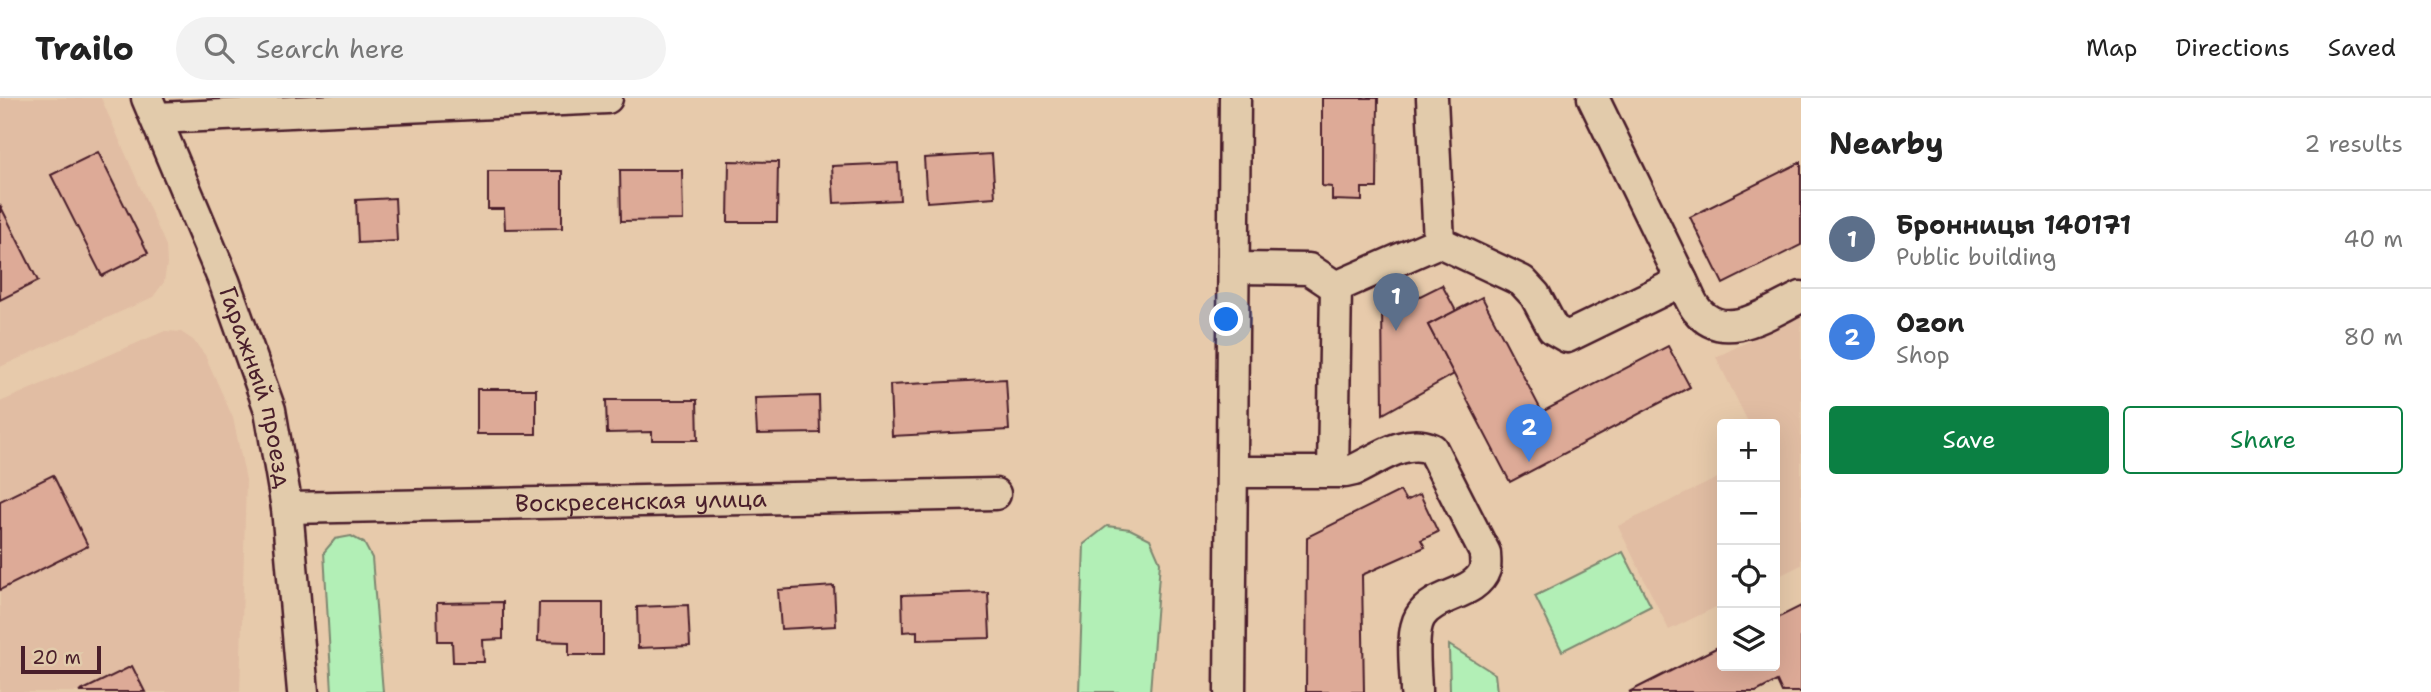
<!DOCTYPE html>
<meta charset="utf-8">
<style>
:root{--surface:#fff;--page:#f2f2f2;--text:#222;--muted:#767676;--line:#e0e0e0;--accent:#0b8043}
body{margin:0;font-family:"Shantell Sans",sans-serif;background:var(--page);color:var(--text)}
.controls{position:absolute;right:21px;bottom:21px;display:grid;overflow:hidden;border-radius:7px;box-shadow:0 7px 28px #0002}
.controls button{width:63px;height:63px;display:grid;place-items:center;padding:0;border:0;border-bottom:2px solid var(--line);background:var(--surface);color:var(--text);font:35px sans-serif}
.scale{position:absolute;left:21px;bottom:18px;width:80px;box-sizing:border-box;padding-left:7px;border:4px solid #4a1f2b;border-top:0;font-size:19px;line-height:24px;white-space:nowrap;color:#4a1f2b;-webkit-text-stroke:5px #e2cbab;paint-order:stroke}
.you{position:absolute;left:1227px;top:222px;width:24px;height:24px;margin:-18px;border:5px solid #fff;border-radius:50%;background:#1a73e8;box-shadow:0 0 0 10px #1a73e833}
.badge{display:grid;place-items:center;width:46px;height:46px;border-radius:50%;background:var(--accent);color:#fff;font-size:23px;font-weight:700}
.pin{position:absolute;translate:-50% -58px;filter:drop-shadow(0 2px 4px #0008)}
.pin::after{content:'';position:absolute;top:37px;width:24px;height:21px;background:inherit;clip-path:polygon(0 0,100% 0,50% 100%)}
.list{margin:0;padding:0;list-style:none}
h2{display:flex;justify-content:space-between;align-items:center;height:91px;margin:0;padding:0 28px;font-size:30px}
h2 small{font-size:23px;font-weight:400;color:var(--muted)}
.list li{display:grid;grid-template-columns:46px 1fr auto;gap:21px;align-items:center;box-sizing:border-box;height:98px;padding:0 28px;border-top:2px solid var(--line)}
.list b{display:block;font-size:26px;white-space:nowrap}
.list p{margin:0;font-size:23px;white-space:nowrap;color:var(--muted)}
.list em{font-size:23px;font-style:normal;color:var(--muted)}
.actions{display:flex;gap:14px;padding:21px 28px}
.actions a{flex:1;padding:16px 0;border:2px solid var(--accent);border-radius:7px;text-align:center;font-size:24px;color:var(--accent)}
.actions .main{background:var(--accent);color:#fff}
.icon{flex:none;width:38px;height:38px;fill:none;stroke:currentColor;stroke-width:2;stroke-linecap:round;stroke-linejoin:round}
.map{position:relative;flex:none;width:1801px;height:594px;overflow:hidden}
header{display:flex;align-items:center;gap:42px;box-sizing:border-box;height:98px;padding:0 35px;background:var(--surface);border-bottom:2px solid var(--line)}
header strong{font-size:33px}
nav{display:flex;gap:38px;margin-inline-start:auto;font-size:24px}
.search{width:490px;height:63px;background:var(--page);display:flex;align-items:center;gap:18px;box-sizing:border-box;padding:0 24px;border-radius:38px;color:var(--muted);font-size:26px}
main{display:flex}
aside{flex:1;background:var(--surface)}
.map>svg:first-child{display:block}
.built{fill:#e1bda3}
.green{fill:#b2efb6;stroke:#7e8770;stroke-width:2}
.building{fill:#ddaa97;stroke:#4a1f2b;stroke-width:2}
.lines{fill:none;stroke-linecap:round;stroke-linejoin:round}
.minor-casing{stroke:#4a1f2b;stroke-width:35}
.minor{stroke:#e2cbab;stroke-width:30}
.labels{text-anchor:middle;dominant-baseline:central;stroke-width:6;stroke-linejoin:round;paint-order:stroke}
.street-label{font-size:24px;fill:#4a1f2b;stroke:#e2cbab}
</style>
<header>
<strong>Trailo</strong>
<div class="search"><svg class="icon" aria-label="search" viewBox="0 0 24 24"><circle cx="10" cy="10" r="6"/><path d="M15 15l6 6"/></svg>Search here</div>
<nav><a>Map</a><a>Directions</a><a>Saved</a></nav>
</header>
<main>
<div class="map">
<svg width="1801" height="594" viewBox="0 0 1801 594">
<rect width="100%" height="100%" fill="#e7caab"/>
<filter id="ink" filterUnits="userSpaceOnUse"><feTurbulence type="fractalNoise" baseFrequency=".0143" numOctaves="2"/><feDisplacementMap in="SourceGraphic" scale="14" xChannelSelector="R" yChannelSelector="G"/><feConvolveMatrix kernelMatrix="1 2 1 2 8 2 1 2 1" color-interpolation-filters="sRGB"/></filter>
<g filter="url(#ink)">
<!-- built -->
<g class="built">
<polygon points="0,0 101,0 166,148 167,166 164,184 153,199 0,269"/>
<polygon points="1801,218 1801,467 1775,480 1775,326 1749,326 1716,259"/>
<polygon points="165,233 181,234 193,242 205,257 233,320 246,382 240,594 0,594 0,304"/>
<polygon points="1722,378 1722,506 1669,532 1618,428"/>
</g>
<!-- green -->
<g class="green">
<polygon points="1107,428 1130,431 1150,441 1160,464 1150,594 1079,594 1084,446"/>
<polygon points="351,438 364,445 372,460 383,594 332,594 324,454 335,441"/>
<polygon points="1623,454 1651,508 1562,553 1535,498"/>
<polygon points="1449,547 1495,576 1497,594 1450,594"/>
</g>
<!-- building -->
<g class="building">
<polygon points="1322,0 1378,0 1377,90 1362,90 1362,103 1332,102 1332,89 1322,88"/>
<polygon points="98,54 148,155 102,178 51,77"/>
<polygon points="992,56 995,99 927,104 924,60"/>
<polygon points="729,63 778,64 777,124 728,124"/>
<polygon points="1801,64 1801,147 1723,186 1690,119"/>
<polygon points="898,65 900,102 834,105 832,68"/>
<polygon points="620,72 682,72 683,122 621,123"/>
<polygon points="488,73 562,73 562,130 505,131 504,111 488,111"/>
<polygon points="395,100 397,143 358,145 356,102"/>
<polygon points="0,107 38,183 0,202"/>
<polygon points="1442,187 1456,213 1428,227 1454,276 1383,316 1382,202 1402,207"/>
<polygon points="1482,199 1542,314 1668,248 1690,289 1510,384 1428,227"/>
<polygon points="1006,281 1009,332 892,338 890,287"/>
<rect x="477" y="291" width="59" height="45"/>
<polygon points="819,298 820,335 757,336 755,300"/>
<polygon points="606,302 697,302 698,342 652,342 652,334 607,335"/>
<polygon points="53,377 88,448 0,492 0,403"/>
<polygon points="1400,393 1406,403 1420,396 1438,434 1421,442 1425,449 1362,477 1364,594 1306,594 1307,439"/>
<polygon points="834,488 836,528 781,531 778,492"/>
<polygon points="988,494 990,540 917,542 917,533 903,534 902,497"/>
<polygon points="503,504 503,541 483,542 484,564 453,564 452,543 438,543 437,505"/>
<polygon points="539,505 603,505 603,557 569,557 569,544 538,543"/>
<polygon points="688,507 690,548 638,550 637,509"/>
<polygon points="1801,508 1801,594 1782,594 1777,583 1756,594 1629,594 1722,547 1722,568 1775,568 1775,521"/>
<polygon points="132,568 145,594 79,594"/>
</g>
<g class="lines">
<defs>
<g id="minor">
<path id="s1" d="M147,0L224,183L270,312L287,410L303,594"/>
<polyline points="1432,0 1439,144"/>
<polyline points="156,20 607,0"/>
<polyline points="1234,170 1309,171 1336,189"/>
<path d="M1682,183C1687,192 1690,204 1697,212C1725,247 1771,213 1801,199"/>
<polyline points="1333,373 1336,189 1439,144 1522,183 1535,197 1553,231 1567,239 1682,183 1593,0"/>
<path d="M1232,374H1345L1354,372C1378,361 1405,339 1432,351L1485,455C1485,459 1486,466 1485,471C1476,498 1434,495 1420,519C1410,536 1416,574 1416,594"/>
<path id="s2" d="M287,410L995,396"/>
<polyline points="1230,594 1235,0"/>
</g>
</defs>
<!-- minor casing -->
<use href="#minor" class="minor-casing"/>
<!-- minor -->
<use href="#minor" class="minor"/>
</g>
</g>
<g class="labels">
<!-- street labels -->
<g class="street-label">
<text stroke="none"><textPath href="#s1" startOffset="310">Гаражный проезд</textPath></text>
<text stroke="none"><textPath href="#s2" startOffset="354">Воскресенская улица</textPath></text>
</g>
</g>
</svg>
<div class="controls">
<button>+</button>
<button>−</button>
<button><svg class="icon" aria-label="locate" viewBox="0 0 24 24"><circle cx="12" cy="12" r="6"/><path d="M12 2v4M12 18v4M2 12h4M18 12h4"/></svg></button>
<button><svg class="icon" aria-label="layers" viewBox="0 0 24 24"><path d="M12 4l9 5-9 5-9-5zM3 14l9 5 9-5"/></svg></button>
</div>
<div class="scale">20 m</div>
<div class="you"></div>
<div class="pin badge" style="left:1396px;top:233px;background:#5c6f8a">1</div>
<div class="pin badge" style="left:1529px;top:364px;background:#3f7fe0">2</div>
</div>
<aside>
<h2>Nearby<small>2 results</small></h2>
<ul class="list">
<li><span class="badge" style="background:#5c6f8a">1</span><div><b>Бронницы 140171</b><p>Public building</p></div><em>40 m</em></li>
<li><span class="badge" style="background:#3f7fe0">2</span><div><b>Ozon</b><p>Shop</p></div><em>80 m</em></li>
</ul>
<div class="actions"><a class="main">Save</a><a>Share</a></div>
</aside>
</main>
